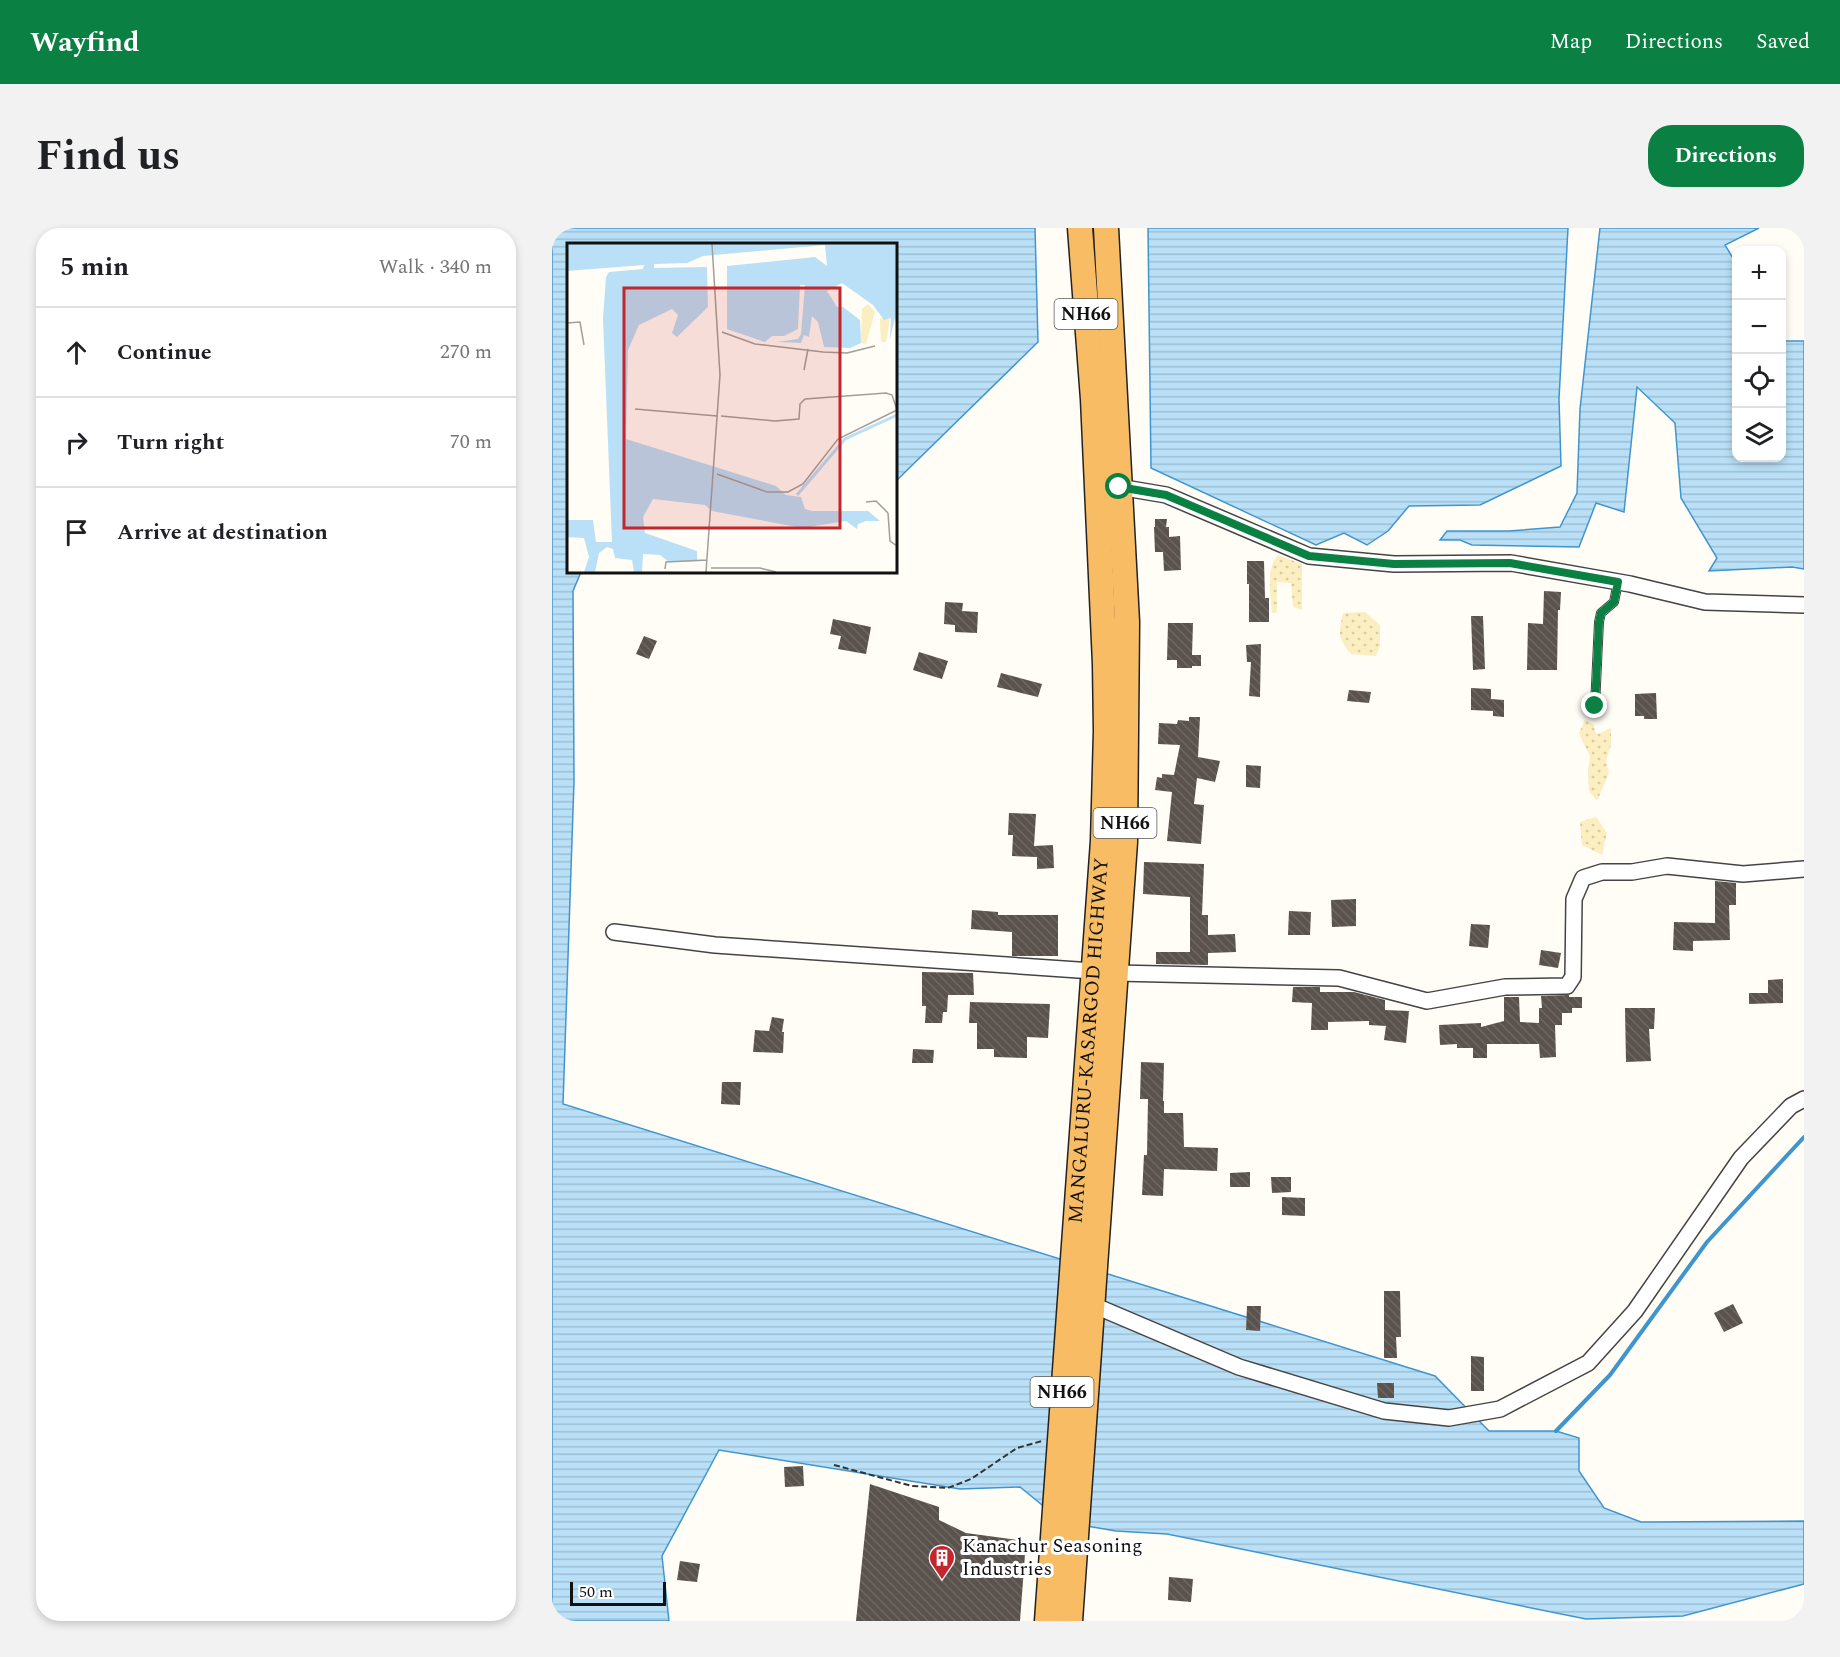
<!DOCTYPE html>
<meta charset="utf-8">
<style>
:root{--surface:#fff;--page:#f2f2f2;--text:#202124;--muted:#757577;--line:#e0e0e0;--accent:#0b8043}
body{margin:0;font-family:Spectral,serif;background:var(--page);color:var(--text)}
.controls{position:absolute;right:18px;top:18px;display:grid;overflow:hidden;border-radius:12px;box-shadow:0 3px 9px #0003}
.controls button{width:54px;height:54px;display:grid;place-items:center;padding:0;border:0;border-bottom:2px solid var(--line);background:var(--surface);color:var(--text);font:30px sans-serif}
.scale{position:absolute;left:18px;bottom:15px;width:96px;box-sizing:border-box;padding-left:6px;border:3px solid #111;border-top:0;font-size:16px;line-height:21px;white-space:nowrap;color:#111;-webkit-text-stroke:4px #fff;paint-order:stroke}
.stop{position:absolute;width:18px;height:18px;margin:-14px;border:4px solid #0b8043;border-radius:50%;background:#fff}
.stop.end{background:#0b8043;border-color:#fff;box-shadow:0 2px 6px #0008}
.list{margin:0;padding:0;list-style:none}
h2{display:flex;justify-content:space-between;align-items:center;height:78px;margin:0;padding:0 24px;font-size:26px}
h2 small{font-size:20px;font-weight:400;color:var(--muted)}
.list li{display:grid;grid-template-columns:39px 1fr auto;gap:18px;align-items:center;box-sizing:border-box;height:90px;padding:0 24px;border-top:2px solid var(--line)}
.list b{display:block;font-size:22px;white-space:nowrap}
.list em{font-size:20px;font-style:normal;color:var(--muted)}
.icon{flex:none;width:33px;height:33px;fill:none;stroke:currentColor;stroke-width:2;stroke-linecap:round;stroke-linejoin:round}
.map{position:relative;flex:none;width:1252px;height:1393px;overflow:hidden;border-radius:24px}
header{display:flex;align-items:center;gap:36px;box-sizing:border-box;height:84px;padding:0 30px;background:var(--accent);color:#fff}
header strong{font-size:28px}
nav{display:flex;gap:33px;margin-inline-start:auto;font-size:21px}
.intro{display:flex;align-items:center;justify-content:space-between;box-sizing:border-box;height:144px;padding:0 36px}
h1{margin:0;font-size:42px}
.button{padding:15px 27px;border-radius:24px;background:var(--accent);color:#fff;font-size:21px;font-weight:700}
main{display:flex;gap:36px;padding:0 36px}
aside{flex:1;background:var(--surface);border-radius:24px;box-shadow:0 3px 9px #0003}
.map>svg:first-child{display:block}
.sand{fill:url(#sand-dots)}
.water{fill:url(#water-rules);stroke:#3f96cf;stroke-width:1.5}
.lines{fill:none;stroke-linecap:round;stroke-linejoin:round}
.stream{stroke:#3f96cf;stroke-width:4}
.building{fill:url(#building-back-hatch)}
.service-casing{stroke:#444;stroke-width:10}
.minor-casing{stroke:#444;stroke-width:18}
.trunk-casing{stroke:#222;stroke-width:27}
.path{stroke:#333;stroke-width:2;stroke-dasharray:6 3;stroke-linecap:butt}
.service{stroke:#fff;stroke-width:8}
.minor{stroke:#fff;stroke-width:15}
.trunk{stroke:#f7bc64;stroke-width:24}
.route{stroke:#0b8043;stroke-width:8}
.labels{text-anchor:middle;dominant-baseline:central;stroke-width:6;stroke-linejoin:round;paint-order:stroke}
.shield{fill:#fff;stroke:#585858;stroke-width:1.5}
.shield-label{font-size:18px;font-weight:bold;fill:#111}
.street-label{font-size:20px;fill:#111;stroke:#fff}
.poi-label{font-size:20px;fill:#111;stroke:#fff;text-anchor:start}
.inset-river{fill:none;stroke:#b9e0f7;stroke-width:3}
.inset-road{fill:none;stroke:#a09f9a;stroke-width:1.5}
.view{fill:#c4262e;fill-opacity:0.15;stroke:#c4262e;stroke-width:3}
.inset-edge{fill:none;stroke:#111;stroke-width:3}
</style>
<header>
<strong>Wayfind</strong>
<nav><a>Map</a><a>Directions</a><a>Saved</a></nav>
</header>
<div class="intro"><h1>Find us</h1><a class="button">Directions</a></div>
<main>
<aside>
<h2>5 min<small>Walk · 340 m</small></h2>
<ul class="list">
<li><svg class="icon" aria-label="ahead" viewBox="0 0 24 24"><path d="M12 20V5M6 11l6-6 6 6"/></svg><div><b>Continue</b></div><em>270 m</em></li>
<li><svg class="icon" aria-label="right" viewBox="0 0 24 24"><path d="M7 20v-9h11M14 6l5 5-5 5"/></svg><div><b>Turn right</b></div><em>70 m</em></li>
<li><svg class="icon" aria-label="arrive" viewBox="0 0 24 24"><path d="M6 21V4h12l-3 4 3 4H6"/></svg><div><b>Arrive at destination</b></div></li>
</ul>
</aside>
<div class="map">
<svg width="1252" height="1393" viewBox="0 0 1252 1393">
<defs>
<pattern id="sand-dots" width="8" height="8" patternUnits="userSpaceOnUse" patternTransform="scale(1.5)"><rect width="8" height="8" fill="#fbeec1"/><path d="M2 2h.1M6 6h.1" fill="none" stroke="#d6cba5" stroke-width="1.8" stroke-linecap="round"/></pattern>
<pattern id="water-rules" width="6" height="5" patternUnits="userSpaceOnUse" patternTransform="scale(1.5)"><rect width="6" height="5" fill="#b9e0f7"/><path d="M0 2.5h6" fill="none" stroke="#9ebfd3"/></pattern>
<pattern id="building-back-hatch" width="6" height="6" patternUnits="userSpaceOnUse" patternTransform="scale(1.5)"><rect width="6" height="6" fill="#5a524d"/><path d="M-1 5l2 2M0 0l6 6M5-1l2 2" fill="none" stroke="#6d6662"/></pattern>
</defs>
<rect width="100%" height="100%" fill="#fffdf5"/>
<!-- sand -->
<g class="sand">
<path d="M726,327L750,336V382L741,379L739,355L725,354V385H720C719,366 713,342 726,327Z"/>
<path d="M813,384L828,397V418L824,428L799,426C785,409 787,405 791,385Z"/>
<polygon points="1033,491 1042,497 1043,504 1046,506 1059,500 1059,517 1054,533 1057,545 1045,573 1037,563 1036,544 1038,528 1027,506"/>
<polygon points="1044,589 1055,605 1050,627 1030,617 1028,594"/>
</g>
<!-- water -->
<g class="water">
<polygon points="0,0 483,0 486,114 344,253 344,16 16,16 16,344 29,344 21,363 22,553 11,876 883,1148 937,1203 1004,1203 1027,1210 1027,1243 1052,1280 1089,1294 1252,1293 1252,1356 1131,1388 1034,1391 615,1306 564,1303 511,1294 468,1259 408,1261 167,1222 110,1328 117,1393 0,1393"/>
<polygon points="596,0 1016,0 1007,171 1009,238 928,277 857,278 836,303 815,317 792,305 764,317 599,240"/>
<polygon points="1048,0 1207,0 1173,17 1184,35 1184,230 1230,230 1230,107 1233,113 1252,113 1252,341 1240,339 1157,343 1165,330 1129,270 1123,195 1085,159 1072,284 1044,275 1027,319 920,317 908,312 888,312 895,303 957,303 1008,299 1025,265 1028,181"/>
</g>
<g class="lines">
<!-- stream -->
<polyline class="stream" points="1004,1203 1058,1147 1155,1014 1252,909"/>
</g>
<!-- building -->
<g class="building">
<polygon points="603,291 615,291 614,299 617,299 617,309 628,308 629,342 612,343 611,324 603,324 602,299 603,299"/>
<polygon points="695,333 712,333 713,370 717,370 717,394 697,394 697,356 695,356"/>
<polygon points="992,363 1009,364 1008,382 1006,382 1005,442 975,442 976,395 991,396"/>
<polygon points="393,374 411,375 410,383 426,384 425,405 403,404 403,397 392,396"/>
<polygon points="919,388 931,388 933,441 921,442"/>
<polygon points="281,391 319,399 314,426 286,421 289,408 278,406"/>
<polygon points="616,395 641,395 640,427 649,427 649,438 640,438 640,440 625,440 625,432 615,432"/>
<polygon points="92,408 105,413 97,431 84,426"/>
<polygon points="709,416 708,469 697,468 699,434 695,434 694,417"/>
<polygon points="367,424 396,433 390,451 361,442"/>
<polygon points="449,445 490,456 486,469 445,459"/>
<polygon points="919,460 939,461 939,471 952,472 952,489 941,488 941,483 919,482"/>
<polygon points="797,462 819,464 817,475 795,473"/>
<polygon points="1104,465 1105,491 1092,491 1092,488 1083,488 1083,466"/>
<polygon points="637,489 648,489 646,529 668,533 663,554 645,550 642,576 652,577 649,616 615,613 620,564 603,562 605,549 610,550 610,546 622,547 628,517 606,516 607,495 625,496 626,492 637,493"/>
<polygon points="694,537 709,538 708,560 694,559"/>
<polygon points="457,585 484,586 482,618 501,617 502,640 485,641 485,629 460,628 461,607 456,607"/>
<polygon points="592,634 652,636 650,687 656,687 656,707 683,706 684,724 656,725 656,737 604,736 604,724 638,724 638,669 591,666"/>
<polygon points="1163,653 1184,655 1184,677 1177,677 1178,712 1141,713 1141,723 1121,722 1122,694 1163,695"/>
<polygon points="804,671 804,698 780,699 779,672"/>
<polygon points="420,682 446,684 446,687 506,687 506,728 460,728 460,704 419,701"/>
<polygon points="737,683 759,684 758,707 736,707"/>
<polygon points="919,696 938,697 936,720 917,718"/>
<polygon points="989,722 1009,725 1006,740 987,737"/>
<polygon points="370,744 421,745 422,767 396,767 395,784 391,784 390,795 373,795 374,778 370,778"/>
<polygon points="1231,751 1231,775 1197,776 1197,765 1216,765 1216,752"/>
<polygon points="741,759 768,759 768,764 802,764 833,772 833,782 857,783 854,815 832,812 834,798 817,797 817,793 776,794 776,802 759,802 760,775 740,774"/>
<polygon points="1017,767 1017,769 1030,769 1030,780 1020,780 1020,785 1010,785 1010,797 1003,797 1004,829 988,830 987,816 935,816 935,830 921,830 921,820 905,820 905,816 888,817 887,797 929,795 929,799 952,793 952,769 967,769 968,794 987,795 987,780 990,780 989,768"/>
<polygon points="418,774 498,776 496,810 475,809 475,830 442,829 442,821 425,821 425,795 417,795"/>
<polygon points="1073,780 1103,780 1102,801 1097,801 1099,833 1074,834"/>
<polygon points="220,789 232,791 230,804 232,804 231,825 201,824 203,802 217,803"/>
<polygon points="361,821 382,822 381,835 360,835"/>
<polygon points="589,834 612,835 611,873 612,873 612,885 631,885 632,919 666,920 665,943 612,941 611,968 590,967 592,927 595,927 596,871 588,871"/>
<polygon points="170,854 189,854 188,877 169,876"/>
<polygon points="698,944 698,959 678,959 678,945"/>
<polygon points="719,949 739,949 739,964 720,965"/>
<polygon points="730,969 753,970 753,988 730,987"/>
<polygon points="832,1063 848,1063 849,1109 844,1109 845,1130 832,1130"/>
<polygon points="1181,1076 1191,1095 1172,1104 1162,1085"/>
<polygon points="695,1078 709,1078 708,1103 694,1102"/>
<polygon points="919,1128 932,1129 932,1163 919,1163"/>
<polygon points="825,1155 842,1155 842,1170 826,1170"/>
<polygon points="251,1238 252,1258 233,1259 232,1239"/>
<polygon points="318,1256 387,1279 387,1292 414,1305 474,1313 468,1393 304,1393"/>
<polygon points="128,1333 148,1336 145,1354 125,1352"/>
<polygon points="617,1349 641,1351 639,1374 616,1372"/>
</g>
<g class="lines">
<defs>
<polyline id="service" points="1043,478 1047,394 1049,385 1062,374 1066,354"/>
<g id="minor">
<polyline points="567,259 614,267 757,328 842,336 959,335 1078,356 1153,374 1252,377"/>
<polyline points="62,704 163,717 541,743"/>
<polyline points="564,745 787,750 875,773 953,759 1015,758 1021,749 1022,671 1031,650 1050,644 1080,644 1115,638 1191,646 1252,641"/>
<polyline points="541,1077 687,1139 832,1183 897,1190 948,1181 1036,1135 1083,1083 1189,930 1239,878 1252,871"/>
</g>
<g id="trunk">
<path id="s1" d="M495,1393L551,613L554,503L553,436L541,171L528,0"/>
<polyline points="518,1393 573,614 575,394 554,0"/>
</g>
</defs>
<!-- service casing -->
<use href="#service" class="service-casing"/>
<!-- minor casing -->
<use href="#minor" class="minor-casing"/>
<!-- trunk casing -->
<use href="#trunk" class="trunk-casing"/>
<!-- path -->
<polyline class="path" points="282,1237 360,1258 396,1260 419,1251 465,1220 490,1213"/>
<!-- service -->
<use href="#service" class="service"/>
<!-- minor -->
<use href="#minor" class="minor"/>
<!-- trunk -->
<use href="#trunk" class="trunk"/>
</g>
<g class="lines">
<!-- route -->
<polyline class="route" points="567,259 614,267 757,328 842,336 958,335 1066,354 1062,374 1049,385 1047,394 1043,478"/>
</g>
<!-- icons -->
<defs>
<symbol id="building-pin" viewBox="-11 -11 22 30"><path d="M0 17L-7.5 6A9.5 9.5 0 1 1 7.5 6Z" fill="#c4262e" stroke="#fff"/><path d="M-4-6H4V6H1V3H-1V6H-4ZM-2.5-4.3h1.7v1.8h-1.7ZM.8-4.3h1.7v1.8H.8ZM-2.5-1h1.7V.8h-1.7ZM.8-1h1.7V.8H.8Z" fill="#fff"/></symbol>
</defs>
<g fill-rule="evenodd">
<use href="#building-pin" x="375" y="1315" width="30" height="40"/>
</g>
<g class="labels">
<!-- shield labels -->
<g class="shield">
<rect x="502.5" y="71" width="63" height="30" rx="4.5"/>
<rect x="541.5" y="580" width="63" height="30" rx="4.5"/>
<rect x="478.5" y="1149" width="63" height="30" rx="4.5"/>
</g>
<g class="shield-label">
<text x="534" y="86">NH66</text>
<text x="573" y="595">NH66</text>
<text x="510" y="1164">NH66</text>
</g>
<!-- street labels -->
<g class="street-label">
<text stroke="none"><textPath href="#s1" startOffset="582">MANGALURU-KASARGOD HIGHWAY</textPath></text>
</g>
<!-- poi labels -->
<g class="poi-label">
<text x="410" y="1318">Kanachur Seasoning<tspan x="410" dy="23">Industries</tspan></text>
</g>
</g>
<!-- overview -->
<g transform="translate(15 15)">
<rect width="330" height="330" fill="#fffdf5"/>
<path d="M301,61L308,69L299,101L294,100V93L295,66ZM313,75L323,76L319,99H314Z" fill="#fbeec1"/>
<path d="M0,1H330V84L328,75L323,96L324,75L317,77L306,62L275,40L260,48L270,64H276L293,77L294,100L283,105L257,104L251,79L245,73L242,94L237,92L234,100L210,99L231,96L234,91L238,42H233L231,86L217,93H205L198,99L160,86V23L248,14L260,23L258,2L136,13L120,20L87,21V25L140,24L141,64L110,94L105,90L111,72L105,66L72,82L61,107L59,196L209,243L219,252L234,254L238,266L245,268H301L313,278H299L291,281L290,286L279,278L235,285L145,268L138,262L86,256L76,274L78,290L130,308V318L102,319L93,312L76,311L75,329H67L65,317L48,315L46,306L40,304L32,310L28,329H17L22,314L17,295L0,294V277H26L29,299H45L36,76L39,34L42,29L76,26L77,22L0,28Z" fill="#b9e0f7"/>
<path class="inset-river" d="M230,252L278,196L330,172"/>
<path class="inset-road" d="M0,80L13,79L17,102M155,89L188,101L256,109L280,110L308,103M237,127L241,106M68,166L150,173M154,173L208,178L232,176L233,161L238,156L319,150L325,152L330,167M150,231L200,249H221L236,241L271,196L330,167M299,259L309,258L321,270M321,270L323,298L330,303M144,325H193L209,329M98,326L99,319L140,317M139,329L153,132L145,1"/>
<path class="view" d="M57,45H273V285H57Z"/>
<rect width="330" height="330" class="inset-edge"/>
</g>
</svg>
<div class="controls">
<button>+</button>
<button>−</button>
<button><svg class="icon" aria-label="locate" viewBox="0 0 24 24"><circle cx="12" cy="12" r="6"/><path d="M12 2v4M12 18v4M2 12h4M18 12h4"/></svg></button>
<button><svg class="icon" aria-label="layers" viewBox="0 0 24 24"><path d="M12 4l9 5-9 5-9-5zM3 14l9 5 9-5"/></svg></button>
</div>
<div class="scale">50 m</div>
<div class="stop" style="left:567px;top:259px"></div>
<div class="stop end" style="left:1043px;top:478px"></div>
</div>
</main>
